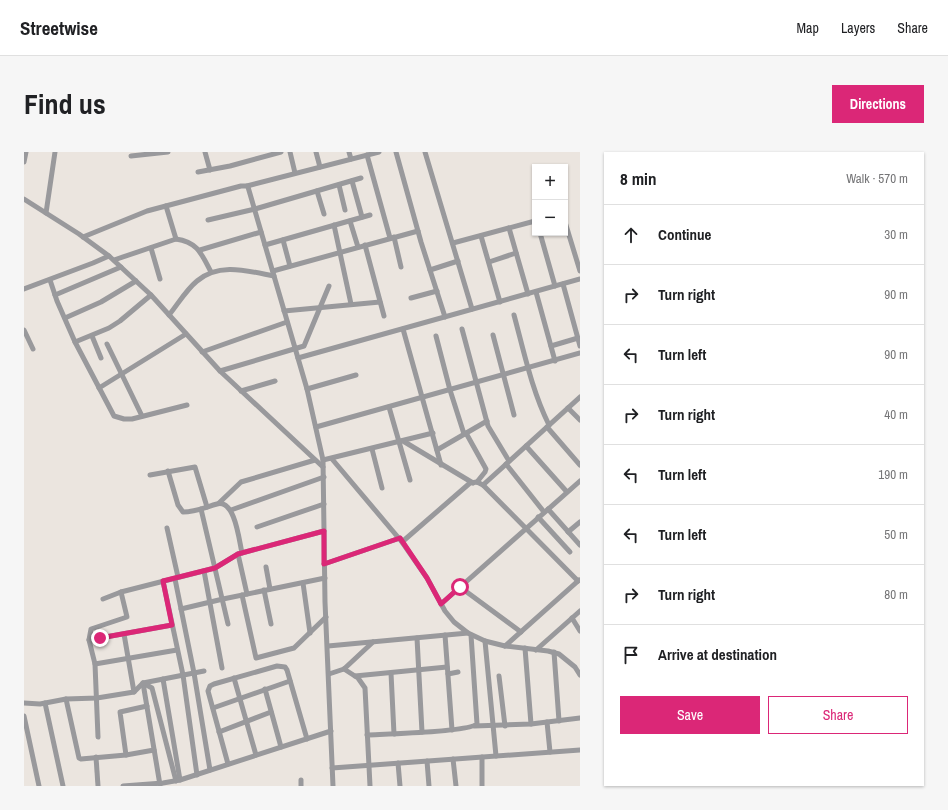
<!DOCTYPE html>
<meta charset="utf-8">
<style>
:root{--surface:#fff;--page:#f6f6f6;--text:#202124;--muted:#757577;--line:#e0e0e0;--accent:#db2777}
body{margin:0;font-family:"Archivo Narrow",sans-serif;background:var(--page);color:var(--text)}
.controls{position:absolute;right:12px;top:12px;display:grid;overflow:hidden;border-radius:0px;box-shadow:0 1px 3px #0004}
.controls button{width:36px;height:36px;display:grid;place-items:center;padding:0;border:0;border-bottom:1px solid var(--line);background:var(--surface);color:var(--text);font:20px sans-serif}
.stop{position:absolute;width:12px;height:12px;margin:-9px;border:3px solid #db2777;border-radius:50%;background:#fff}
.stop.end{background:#db2777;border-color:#fff;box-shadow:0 1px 4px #0008}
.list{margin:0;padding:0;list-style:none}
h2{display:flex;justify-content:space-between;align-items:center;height:52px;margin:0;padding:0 16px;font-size:17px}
h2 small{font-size:13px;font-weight:400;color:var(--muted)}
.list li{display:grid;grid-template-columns:26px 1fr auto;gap:12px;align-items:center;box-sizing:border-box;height:60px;padding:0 16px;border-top:1px solid var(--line)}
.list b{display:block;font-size:15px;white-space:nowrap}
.list em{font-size:13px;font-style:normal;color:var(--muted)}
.actions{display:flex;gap:8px;padding:12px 16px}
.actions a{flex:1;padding:9px 0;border:1px solid var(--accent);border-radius:0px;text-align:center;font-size:14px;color:var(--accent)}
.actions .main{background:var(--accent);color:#fff}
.icon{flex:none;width:22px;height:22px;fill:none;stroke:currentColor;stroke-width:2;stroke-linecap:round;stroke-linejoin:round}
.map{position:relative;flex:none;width:556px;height:634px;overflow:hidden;border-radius:0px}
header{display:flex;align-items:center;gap:24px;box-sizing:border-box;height:56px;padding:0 20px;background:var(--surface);border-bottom:1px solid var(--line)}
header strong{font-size:19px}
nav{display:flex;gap:22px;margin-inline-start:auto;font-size:14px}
.intro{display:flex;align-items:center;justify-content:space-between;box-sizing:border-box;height:96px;padding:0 24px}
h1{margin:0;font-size:28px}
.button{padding:10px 18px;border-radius:0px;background:var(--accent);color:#fff;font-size:14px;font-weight:700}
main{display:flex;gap:24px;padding:0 24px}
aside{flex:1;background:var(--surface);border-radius:0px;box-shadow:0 1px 3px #0004}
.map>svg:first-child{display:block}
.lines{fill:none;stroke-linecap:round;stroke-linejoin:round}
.minor{stroke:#99999c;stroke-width:5}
.route{stroke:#db2777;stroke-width:5}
</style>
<header>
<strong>Streetwise</strong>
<nav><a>Map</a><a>Layers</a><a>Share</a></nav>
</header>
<div class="intro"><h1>Find us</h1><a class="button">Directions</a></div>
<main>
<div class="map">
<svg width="556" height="634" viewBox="0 0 556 634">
<rect width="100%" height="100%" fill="#ebe5df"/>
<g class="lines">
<!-- minor -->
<g class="minor">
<polyline points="181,0 186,18"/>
<polyline points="266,0 271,21"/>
<polyline points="292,0 296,15"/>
<polyline points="325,0 327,7"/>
<polyline points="372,0 397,90 421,165"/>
<polyline points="401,0 448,157"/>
<polyline points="343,3 366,86"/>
<polyline points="107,4 144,0"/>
<polyline points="0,10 2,0"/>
<polyline points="174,20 206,14 257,0"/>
<polyline points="328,29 338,65"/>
<polyline points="315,33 321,58"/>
<polyline points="223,34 355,0"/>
<polyline points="293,39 300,62"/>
<polyline points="0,47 55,82 85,104 127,143 196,219 299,315"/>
<polyline points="142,54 152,87"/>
<polyline points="22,61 31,0"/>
<polyline points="184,68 231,57 337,26"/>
<polyline points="326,69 334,95"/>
<polyline points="541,70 556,119"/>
<polyline points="310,73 327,152"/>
<polyline points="485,76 504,142"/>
<polyline points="516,81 531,134"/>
<polyline points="457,84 476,150"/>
<polyline points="59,85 123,59 217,34 223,34 224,35 283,237 299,308 301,450 309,634"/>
<polyline points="370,85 377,115"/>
<polyline points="259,88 266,114"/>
<polyline points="429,91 511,69"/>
<polyline points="241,93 346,63"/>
<polyline points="341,93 360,164"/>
<polyline points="127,96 136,127"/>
<polyline points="176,98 237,80"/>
<path d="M90,108L152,87C174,90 178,103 187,120"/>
<polyline points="465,110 492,101"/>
<polyline points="406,118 434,109"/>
<polyline points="249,119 394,79"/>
<polyline points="26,128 33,149 51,190 90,264 100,267 108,267 163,253"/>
<polyline points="539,132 556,194"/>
<polyline points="0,137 69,111 85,104"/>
<polyline points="512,140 531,209"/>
<polyline points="31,143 97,115"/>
<polyline points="387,146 413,139"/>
<polyline points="260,159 356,150"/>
<path d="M145,163C154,152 162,138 173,129C195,110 224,119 250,124"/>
<path d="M490,163C500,200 508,239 525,273"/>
<polyline points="41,166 77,150 112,129"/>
<polyline points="379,177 417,313"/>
<polyline points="438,177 464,274 485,309"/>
<polyline points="0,178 9,197"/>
<polyline points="469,183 490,263"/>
<polyline points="68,184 77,206"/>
<polyline points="412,184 426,238 440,282"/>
<polyline points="51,190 85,176 96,169 127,143"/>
<polyline points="83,192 118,264"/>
<polyline points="527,194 554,186"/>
<polyline points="178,200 263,170"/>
<polyline points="274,206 556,127"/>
<polyline points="196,219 280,194 305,134"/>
<polyline points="75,236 162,182"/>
<polyline points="283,237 332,223"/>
<polyline points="217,239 251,229"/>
<polyline points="365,255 386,328"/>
<polyline points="544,256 556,268"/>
<polyline points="292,275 556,201"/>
<polyline points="523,275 556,313"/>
<polyline points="442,281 462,317 461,320 453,330"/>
<polyline points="379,289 449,331"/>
<polyline points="502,294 543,340"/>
<polyline points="348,297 358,336"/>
<polyline points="413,298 463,269"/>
<polyline points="308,307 378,390 403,426 421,459 430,470 444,481 461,489 481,494 524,499 535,502 551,515 556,523"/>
<polyline points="299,308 409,281"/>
<polyline points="482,312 520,360"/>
<path d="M144,319L154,353L159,360C171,360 182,355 193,352C211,347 215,388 218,401"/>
<polyline points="126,323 171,315 183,355"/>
<polyline points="459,333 556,245"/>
<polyline points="195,351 217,330 291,308"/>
<polyline points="177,357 204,472"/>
<polyline points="524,357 556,393"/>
<polyline points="207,358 300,325"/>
<polyline points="514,365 546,400"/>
<polyline points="233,375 300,352"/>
<polyline points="143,376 154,425"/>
<polyline points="544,380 556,370"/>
<polyline points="378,390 446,331 453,330 459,333 554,429"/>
<polyline points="214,402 223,442"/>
<polyline points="300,412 376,386"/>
<polyline points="242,415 246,437"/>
<polyline points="180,419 198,516"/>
<polyline points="151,427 170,521 186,618"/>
<polyline points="139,429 159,523 173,623"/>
<polyline points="279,431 286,481"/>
<polyline points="436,435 497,480"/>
<polyline points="240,438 247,472"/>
<polyline points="218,443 232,506 270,496 302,465"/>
<polyline points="79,447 97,440 191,416 214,402 300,379"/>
<polyline points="417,452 556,329"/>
<polyline points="157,457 199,447 301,426"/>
<polyline points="548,466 556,479"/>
<polyline points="100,482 110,540"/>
<polyline points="421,483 428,578"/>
<polyline points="393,486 398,580"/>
<polyline points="65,488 148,473"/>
<polyline points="461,489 472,604"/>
<polyline points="304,494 444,481"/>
<polyline points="481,494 555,428"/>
<polyline points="501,496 507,572"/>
<polyline points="512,498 556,459"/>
<polyline points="530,500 535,569"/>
<polyline points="71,512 153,498"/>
<polyline points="320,517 334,526 341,536 346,634"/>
<polyline points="367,521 370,582"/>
<polyline points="305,522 320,517 349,490"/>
<polyline points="424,522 434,520"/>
<polyline points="331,524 423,515"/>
<polyline points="475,524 481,574"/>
<polyline points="210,526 232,603"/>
<polyline points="139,527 156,628"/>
<polyline points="119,531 128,536 152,629"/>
<polyline points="119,531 136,633"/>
<polyline points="241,537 257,595"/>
<polyline points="42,547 55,606 57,607 102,603 130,598"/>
<polyline points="0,551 16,552 42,547 73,546 110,540 119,531 180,519"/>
<polyline points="21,551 39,634"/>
<polyline points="189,556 266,529"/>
<polyline points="0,564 15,634"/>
<polyline points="523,570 526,600"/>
<polyline points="450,574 507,572 556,566"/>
<polyline points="195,580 247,560"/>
<path d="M343,583C361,582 444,580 453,572L447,483"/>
<polyline points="74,585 71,512 65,488 67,477 103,465 97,440"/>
<polyline points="102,603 96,560 123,554"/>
<polyline points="72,605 74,634"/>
<polyline points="458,605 458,634"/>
<polyline points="429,607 432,634"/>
<polyline points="403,609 405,634"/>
<polyline points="374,611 376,634"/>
<polyline points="204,612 184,539 186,534 190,532 253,514 261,515 263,518 283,587"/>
<polyline points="308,616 556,598"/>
<polyline points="277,628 277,634"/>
<polyline points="99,634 139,631 156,628 307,579"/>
</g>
</g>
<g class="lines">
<!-- route -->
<polyline class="route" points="76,486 148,473 139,429 191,416 214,402 300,379 300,412 376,386 403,426 417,452 436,435"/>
</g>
</svg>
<div class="controls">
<button>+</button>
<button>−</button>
</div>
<div class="stop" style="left:436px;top:435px"></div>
<div class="stop end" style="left:76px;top:486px"></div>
</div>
<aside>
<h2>8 min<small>Walk · 570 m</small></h2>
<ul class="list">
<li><svg class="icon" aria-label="ahead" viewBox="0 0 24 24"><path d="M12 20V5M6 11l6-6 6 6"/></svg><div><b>Continue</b></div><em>30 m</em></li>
<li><svg class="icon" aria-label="right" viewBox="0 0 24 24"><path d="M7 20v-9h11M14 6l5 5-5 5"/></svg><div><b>Turn right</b></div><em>90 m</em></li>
<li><svg class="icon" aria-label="left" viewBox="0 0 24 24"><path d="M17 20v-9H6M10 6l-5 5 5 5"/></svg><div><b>Turn left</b></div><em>90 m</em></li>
<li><svg class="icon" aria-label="right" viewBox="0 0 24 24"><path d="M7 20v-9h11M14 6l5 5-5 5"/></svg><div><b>Turn right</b></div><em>40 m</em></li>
<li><svg class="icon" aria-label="left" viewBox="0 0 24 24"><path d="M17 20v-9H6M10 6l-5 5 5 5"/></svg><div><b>Turn left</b></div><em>190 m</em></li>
<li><svg class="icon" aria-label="left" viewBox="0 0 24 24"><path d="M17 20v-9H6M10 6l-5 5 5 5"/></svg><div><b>Turn left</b></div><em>50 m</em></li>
<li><svg class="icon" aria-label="right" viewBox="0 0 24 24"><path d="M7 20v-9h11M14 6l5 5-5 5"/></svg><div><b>Turn right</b></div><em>80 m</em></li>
<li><svg class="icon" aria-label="arrive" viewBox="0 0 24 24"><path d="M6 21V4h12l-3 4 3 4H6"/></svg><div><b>Arrive at destination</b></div></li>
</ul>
<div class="actions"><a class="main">Save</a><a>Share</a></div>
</aside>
</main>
